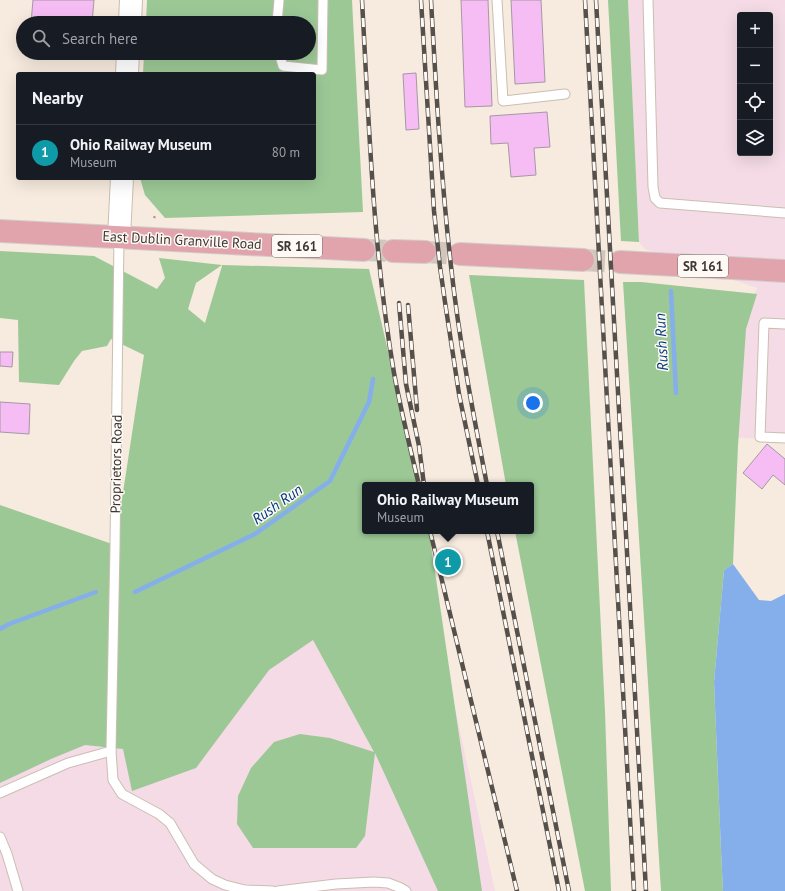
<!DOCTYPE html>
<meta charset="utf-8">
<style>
:root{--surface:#171b24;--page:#20242c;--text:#f1f3f6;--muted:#9ea1a6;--line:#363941;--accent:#b45309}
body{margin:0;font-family:"PT Sans",sans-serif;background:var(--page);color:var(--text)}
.controls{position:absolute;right:12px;top:12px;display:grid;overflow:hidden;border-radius:4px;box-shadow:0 4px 16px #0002}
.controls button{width:36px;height:36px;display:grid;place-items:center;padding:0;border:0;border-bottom:1px solid var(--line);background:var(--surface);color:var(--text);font:20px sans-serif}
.you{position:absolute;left:533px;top:403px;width:14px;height:14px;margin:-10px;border:3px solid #fff;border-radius:50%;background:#1a73e8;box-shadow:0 0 0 6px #1a73e833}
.badge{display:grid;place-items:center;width:26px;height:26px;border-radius:50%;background:var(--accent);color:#fff;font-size:13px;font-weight:700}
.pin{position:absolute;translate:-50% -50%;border:2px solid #fff;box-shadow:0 1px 4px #0006}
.popup{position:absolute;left:362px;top:482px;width:172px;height:52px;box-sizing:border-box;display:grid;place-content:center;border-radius:4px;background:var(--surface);filter:drop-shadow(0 1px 3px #0005);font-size:13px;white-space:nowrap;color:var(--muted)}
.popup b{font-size:15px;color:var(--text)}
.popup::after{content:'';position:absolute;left:50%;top:100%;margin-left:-8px;border:8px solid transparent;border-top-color:var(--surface)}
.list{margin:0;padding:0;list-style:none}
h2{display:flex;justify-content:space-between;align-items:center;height:52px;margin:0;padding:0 16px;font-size:17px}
h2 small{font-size:13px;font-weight:400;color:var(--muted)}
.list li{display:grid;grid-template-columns:26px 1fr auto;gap:12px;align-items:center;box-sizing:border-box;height:56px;padding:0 16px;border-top:1px solid var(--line)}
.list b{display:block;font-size:15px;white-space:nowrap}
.list p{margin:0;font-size:13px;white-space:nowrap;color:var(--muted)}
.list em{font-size:13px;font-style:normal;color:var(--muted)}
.icon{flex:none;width:22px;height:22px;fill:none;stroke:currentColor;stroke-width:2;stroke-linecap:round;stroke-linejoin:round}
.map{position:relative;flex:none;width:785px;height:891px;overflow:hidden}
.search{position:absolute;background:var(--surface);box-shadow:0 4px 16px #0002;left:16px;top:16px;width:300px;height:44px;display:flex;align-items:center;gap:10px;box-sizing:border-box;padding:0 14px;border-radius:22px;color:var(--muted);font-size:15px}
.panel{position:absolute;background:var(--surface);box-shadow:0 4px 16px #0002;left:16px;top:72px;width:300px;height:108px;border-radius:4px}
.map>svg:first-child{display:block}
.commercial{fill:#f4dbe5;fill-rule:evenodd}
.green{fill:#9cc896;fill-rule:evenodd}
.water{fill:#84afea}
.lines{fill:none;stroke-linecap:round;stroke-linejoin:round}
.stream{stroke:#84afea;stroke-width:4.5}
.building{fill:#f6bdf5;stroke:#a498a4}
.primary-tunnel{stroke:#d2c6bc;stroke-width:22;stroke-dasharray:22 11;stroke-linecap:butt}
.service-casing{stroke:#cabeb2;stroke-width:11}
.tertiary-casing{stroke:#cabeb2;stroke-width:24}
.primary-casing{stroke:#d0cfce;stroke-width:24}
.path{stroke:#a49b92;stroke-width:2.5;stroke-dasharray:2 2;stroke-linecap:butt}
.service{stroke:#fff;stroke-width:9}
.tertiary{stroke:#fff;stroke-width:22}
.primary{stroke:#e2a4ac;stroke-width:22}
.rail-casing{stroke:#56504a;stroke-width:4.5}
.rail{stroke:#fef9f4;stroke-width:3;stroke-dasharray:9;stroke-linecap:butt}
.labels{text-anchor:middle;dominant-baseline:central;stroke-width:3;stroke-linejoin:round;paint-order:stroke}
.shield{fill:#fef9f4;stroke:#76716c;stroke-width:1}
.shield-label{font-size:13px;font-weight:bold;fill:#3c3732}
.street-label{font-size:14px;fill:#3c3732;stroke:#fef9f4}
.water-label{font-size:15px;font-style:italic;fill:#003a7f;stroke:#fef9f4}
</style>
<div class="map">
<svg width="785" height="891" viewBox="0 0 785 891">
<rect width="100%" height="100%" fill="#f7eade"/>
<!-- commercial -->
<g class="commercial">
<path d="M628,0H785V440L729,437L741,329L757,288L645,249L639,242ZM740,15H770V153H740Z"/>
<polygon points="0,578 430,594 495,891 0,891"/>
</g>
<!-- green -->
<g class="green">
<polygon points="147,0 352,0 363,212 165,218 145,195 140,178 314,178 314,74 143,74 144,53 309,53 309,23 146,23"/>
<polygon points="608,0 628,0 639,242 621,241"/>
<path d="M0,251L94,256L157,289L165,278L159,258L222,265L369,269L419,485H365V531H429L482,891H438L375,753L365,836L356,848H253L237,824L238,796L251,768L274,742L300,734L330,738L374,752L313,640L269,670L196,768L132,791L123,749L85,745L51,759L0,783V505L115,545L144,355L111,339L107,346L82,351L74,361L59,385L19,382L18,320L0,318ZM222,265V266L205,323L188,309L196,283Z"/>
<polygon points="469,275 584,280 605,712 611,891 585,891 515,531 531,531 531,485 506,485"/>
<polygon points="623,282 641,282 757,294 746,329 738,445 733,564 724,570 714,682 721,850 723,891 661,891"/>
</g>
<!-- water -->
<polygon class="water" points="733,564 759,600 771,601 785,594 785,891 723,891 721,850 714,682 724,570"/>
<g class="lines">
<!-- stream -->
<g class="stream">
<polyline points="671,291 676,393"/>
<polyline points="135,592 255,534 330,481 369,402 373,379"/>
<polyline points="0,629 9,624 96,592"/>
</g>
</g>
<!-- building -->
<g class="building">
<polygon points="33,0 94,0 92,23 31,23"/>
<polygon points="461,0 488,0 492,106 465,107"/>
<polygon points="511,0 541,0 545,82 515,84"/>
<polygon points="416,73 419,129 406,130 403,74"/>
<polygon points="547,112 550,147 534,148 536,175 511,177 508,143 491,144 490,116"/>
<polygon points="0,352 13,352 12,367 0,366"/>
<polygon points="0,402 30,404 29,434 0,432"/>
<polygon points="767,444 785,459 785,485 773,475 762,489 743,473"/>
</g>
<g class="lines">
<!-- primary-tunnel -->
<g class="primary-tunnel">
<polyline points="364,250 393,251"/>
<polyline points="425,252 460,254"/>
<polyline points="583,260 620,262"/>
</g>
<defs>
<g id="service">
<polyline points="497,0 503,101 565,94"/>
<polyline points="648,0 653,187 655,198 660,203 785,213"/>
<polyline points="277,23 279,0"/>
<polyline points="279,53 283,66 322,70 323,0"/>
<polyline points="119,237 115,546 111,751 113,780 122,794 159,814 170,823 194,864 212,879 225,885 245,890 273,891"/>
<polyline points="785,324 764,323 760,437 785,438"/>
<polyline points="0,793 68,763 111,751"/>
<polyline points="0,837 7,854 18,891"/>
<polyline points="278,891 336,884 374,882 388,883 401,888 406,891"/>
</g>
<g id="tertiary">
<polyline points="130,23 131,0"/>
<polyline points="127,74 128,53"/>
<polyline points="119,237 122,178"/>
</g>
<g id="primary">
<polyline points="0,231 364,250"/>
<polyline points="393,251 425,252"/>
<polyline points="460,254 583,260"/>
<polyline points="620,262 785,271"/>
</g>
</defs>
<!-- service casing -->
<use href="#service" class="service-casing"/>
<!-- tertiary casing -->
<use href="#tertiary" class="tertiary-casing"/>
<!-- primary casing -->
<use href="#primary" class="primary-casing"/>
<!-- path -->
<polyline class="path" points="154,218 155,216"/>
<!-- service -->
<use href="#service" class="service"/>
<!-- tertiary -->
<use href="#tertiary" class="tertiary"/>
<!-- primary -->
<use href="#primary" class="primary"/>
<defs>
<g id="rail">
<path d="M362,0C369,125 373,250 394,373C401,411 410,448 419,485"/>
<polyline points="421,0 434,211 440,267 445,302 459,394 478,485"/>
<path d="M431,0C436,89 441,178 451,266C459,340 473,413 487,485"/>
<polyline points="585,0 634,891"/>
<polyline points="596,0 646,891"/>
<polyline points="399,303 406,384 419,446 424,485"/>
<polyline points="408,305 417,410"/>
<polyline points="430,531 517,891"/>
<polyline points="487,531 559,891"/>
<polyline points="497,531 569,891"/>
</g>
</defs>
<!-- rail casing -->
<use href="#rail" class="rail-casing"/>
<!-- rail -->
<use href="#rail" class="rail"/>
</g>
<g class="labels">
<!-- shield labels -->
<g class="shield">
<rect x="272" y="235" width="50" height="22" rx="3"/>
<rect x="678" y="255" width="50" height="22" rx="3"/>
</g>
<g class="shield-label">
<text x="297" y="246">SR 161</text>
<text x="703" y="266">SR 161</text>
</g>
<!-- street labels -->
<g class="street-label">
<text transform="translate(182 240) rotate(3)">East Dublin Granville Road</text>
<text transform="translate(116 464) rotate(-89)">Proprietors Road</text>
</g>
<!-- water labels -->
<g class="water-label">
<text transform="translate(661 342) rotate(-93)">Rush Run</text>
<text transform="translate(277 504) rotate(-35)">Rush Run</text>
</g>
</g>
</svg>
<div class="controls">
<button>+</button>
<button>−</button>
<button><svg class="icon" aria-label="locate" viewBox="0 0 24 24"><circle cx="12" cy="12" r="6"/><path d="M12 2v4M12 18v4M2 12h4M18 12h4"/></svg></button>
<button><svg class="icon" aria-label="layers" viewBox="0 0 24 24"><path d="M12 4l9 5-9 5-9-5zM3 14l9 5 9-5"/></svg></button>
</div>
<div class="you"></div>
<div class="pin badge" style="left:448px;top:562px;background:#0f9aa8">1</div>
<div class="popup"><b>Ohio Railway Museum</b>Museum</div>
<div class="search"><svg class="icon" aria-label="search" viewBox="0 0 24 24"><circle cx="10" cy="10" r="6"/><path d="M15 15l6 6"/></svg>Search here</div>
<section class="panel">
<h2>Nearby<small></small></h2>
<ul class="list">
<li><span class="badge" style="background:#0f9aa8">1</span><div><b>Ohio Railway Museum</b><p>Museum</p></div><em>80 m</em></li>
</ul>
</section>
</div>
